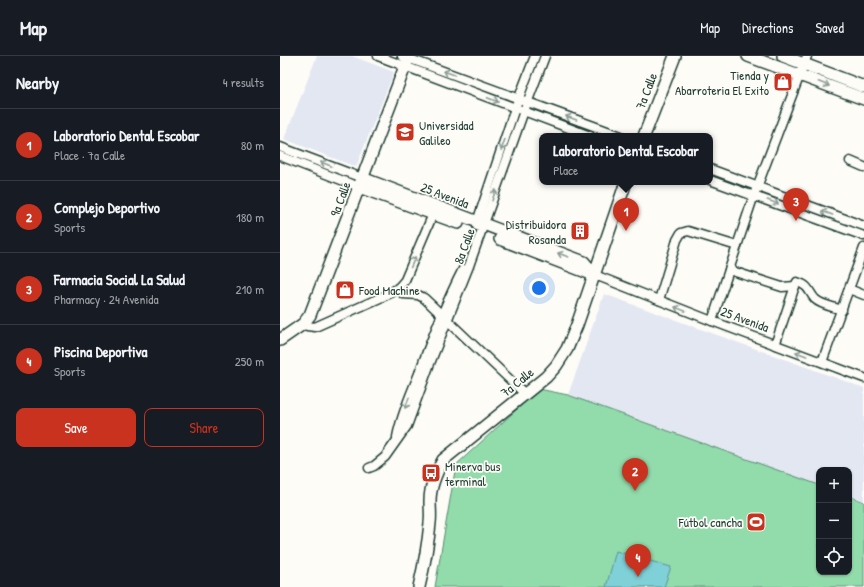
<!DOCTYPE html>
<meta charset="utf-8">
<style>
:root{--surface:#171b24;--page:#20242c;--text:#f1f3f6;--muted:#9ea1a6;--line:#363941;--accent:#c8321e}
body{margin:0;font-family:"Patrick Hand",sans-serif;background:var(--page);color:var(--text)}
.controls{position:absolute;right:12px;bottom:12px;display:grid;overflow:hidden;border-radius:8px;box-shadow:0 1px 3px #0004}
.controls button{width:36px;height:36px;display:grid;place-items:center;padding:0;border:0;border-bottom:1px solid var(--line);background:var(--surface);color:var(--text);font:20px sans-serif}
.you{position:absolute;left:259px;top:232px;width:14px;height:14px;margin:-10px;border:3px solid #fff;border-radius:50%;background:#1a73e8;box-shadow:0 0 0 6px #1a73e833}
.badge{display:grid;place-items:center;width:26px;height:26px;border-radius:50%;background:var(--accent);color:#fff;font-size:13px;font-weight:700}
.pin{position:absolute;translate:-50% -33px;filter:drop-shadow(0 1px 2px #0008)}
.pin::after{content:'';position:absolute;top:21px;width:14px;height:12px;background:inherit;clip-path:polygon(0 0,100% 0,50% 100%)}
.popup{position:absolute;left:259px;top:77px;width:174px;height:52px;box-sizing:border-box;display:grid;place-content:center;border-radius:8px;background:var(--surface);filter:drop-shadow(0 1px 3px #0005);font-size:13px;white-space:nowrap;color:var(--muted)}
.popup b{font-size:15px;color:var(--text)}
.popup::after{content:'';position:absolute;left:50%;top:100%;margin-left:-8px;border:8px solid transparent;border-top-color:var(--surface)}
.list{margin:0;padding:0;list-style:none}
h2{display:flex;justify-content:space-between;align-items:center;height:52px;margin:0;padding:0 16px;font-size:17px}
h2 small{font-size:13px;font-weight:400;color:var(--muted)}
.list li{display:grid;grid-template-columns:26px 1fr auto;gap:12px;align-items:center;box-sizing:border-box;height:72px;padding:0 16px;border-top:1px solid var(--line)}
.list b{display:block;font-size:15px;white-space:nowrap}
.list p{margin:0;font-size:13px;white-space:nowrap;color:var(--muted)}
.list em{font-size:13px;font-style:normal;color:var(--muted)}
.actions{display:flex;gap:8px;padding:12px 16px}
.actions a{flex:1;padding:9px 0;border:1px solid var(--accent);border-radius:8px;text-align:center;font-size:14px;color:var(--accent)}
.actions .main{background:var(--accent);color:#fff}
.icon{flex:none;width:22px;height:22px;fill:none;stroke:currentColor;stroke-width:2;stroke-linecap:round;stroke-linejoin:round}
.map{position:relative;flex:none;width:584px;height:531px;overflow:hidden}
header{display:flex;align-items:center;gap:24px;box-sizing:border-box;height:56px;padding:0 20px;background:var(--surface);border-bottom:1px solid var(--line)}
header strong{font-size:19px}
nav{display:flex;gap:22px;margin-inline-start:auto;font-size:14px}
main{display:flex}
aside{flex:1;background:var(--surface)}
.map>svg:first-child{display:block}
.built{fill:#e3e7f2}
.green{fill:#92dbab;stroke:#588c70}
.water{fill:#7fd0d7;stroke:#599596}
.lines{fill:none;stroke-linecap:round;stroke-linejoin:round}
.street-casing{stroke:#1f3d34;stroke-width:11}
.secondary-casing{stroke:#1f3d34;stroke-width:14}
.street{stroke:#fdfcf7;stroke-width:8}
.secondary{stroke:#fdfcf7;stroke-width:11}
.oneway{stroke:#8e9c96}
.labels{text-anchor:middle;dominant-baseline:central;stroke-width:3.5;stroke-linejoin:round;paint-order:stroke}
.poi-label{font-size:13px;fill:#1f3d34;stroke:#fdfcf7;text-anchor:end}
.street-label{font-size:13px;fill:#1f3d34;stroke:#fdfcf7}
</style>
<header>
<strong>Map</strong>
<nav><a>Map</a><a>Directions</a><a>Saved</a></nav>
</header>
<main>
<aside>
<h2>Nearby<small>4 results</small></h2>
<ul class="list">
<li><span class="badge">1</span><div><b>Laboratorio Dental Escobar</b><p>Place · 7a Calle</p></div><em>80 m</em></li>
<li><span class="badge">2</span><div><b>Complejo Deportivo</b><p>Sports</p></div><em>180 m</em></li>
<li><span class="badge">3</span><div><b>Farmacia Social La Salud</b><p>Pharmacy · 24 Avenida</p></div><em>210 m</em></li>
<li><span class="badge">4</span><div><b>Piscina Deportiva</b><p>Sports</p></div><em>250 m</em></li>
</ul>
<div class="actions"><a class="main">Save</a><a>Share</a></div>
</aside>
<div class="map">
<svg width="584" height="531" viewBox="0 0 584 531">
<rect width="100%" height="100%" fill="#fdfcf7"/>
<filter id="ink" filterUnits="userSpaceOnUse"><feTurbulence type="fractalNoise" baseFrequency=".025" numOctaves="2"/><feDisplacementMap in="SourceGraphic" scale="8" xChannelSelector="R" yChannelSelector="G"/><feConvolveMatrix kernelMatrix="1 2 1 2 8 2 1 2 1" color-interpolation-filters="sRGB"/></filter>
<g filter="url(#ink)">
<!-- built -->
<g class="built">
<polygon points="37,0 72,0 114,16 76,111 4,83"/>
<polygon points="324,238 584,332 584,446 569,440 569,414 539,414 539,429 288,339"/>
</g>
<!-- green -->
<polygon class="green" points="259,333 288,339 539,429 539,516 569,516 569,440 584,446 584,531 155,531 176,409"/>
<!-- water -->
<polygon class="water" points="336,495 391,511 384,531 326,531"/>
<g class="lines">
<defs>
<g id="street">
<polyline points="98,0 310,80"/>
<polyline points="122,0 341,80"/>
<polyline points="0,91 82,122"/>
<polyline points="0,100 79,131"/>
<polyline points="570,105 584,111"/>
<polyline points="430,113 584,170"/>
<polyline points="430,124 584,180"/>
<polyline points="197,170 197,166 235,52 255,0"/>
<polyline points="449,214 502,231 515,230 495,289"/>
<polyline points="315,219 432,265 584,322"/>
<path d="M515,230L517,226C530,230 528,235 535,243C541,249 554,251 562,254"/>
<polyline points="119,231 123,238 138,239 144,242 245,338"/>
<polyline points="569,233 584,239"/>
<polyline points="379,244 397,184 401,177 408,175 457,190"/>
<polyline points="432,265 474,139 527,0"/>
<polyline points="23,268 27,270 35,271 111,237 119,231 125,224 153,158"/>
<polyline points="542,306 584,192"/>
<path d="M117,381C121,360 130,340 138,320C151,284 165,248 183,213"/>
<polyline points="89,412 94,410 105,401 127,370 149,310 189,210 244,55 265,0"/>
</g>
<g id="secondary">
<polyline points="468,0 584,43"/>
<polyline points="503,0 584,31"/>
<polyline points="364,80 395,0"/>
<polyline points="82,122 304,206 315,219"/>
<polyline points="79,131 178,167"/>
<polyline points="220,183 314,219"/>
<polyline points="0,284 23,268 30,259 129,0"/>
<path d="M139,531C144,510 148,489 150,467C151,459 150,453 150,445C150,430 156,417 163,404L245,338L266,321L276,310L287,293L297,269L346,126"/>
</g>
</defs>
<!-- street casing -->
<use href="#street" class="street-casing"/>
<!-- secondary casing -->
<use href="#secondary" class="secondary-casing"/>
<!-- street -->
<use href="#street" class="street"/>
<!-- secondary -->
<use href="#secondary" class="secondary"/>
</g>
<!-- one-way arrows -->
<defs><path id="oneway-shaft" d="M-6 0H5M1.5-3L5.5 0L1.5 3" fill="none" stroke-width="1.6" stroke-linecap="round" stroke-linejoin="round"/></defs>
<g class="oneway">
<use href="#oneway-shaft" transform="translate(169 17) rotate(-160)"/>
<use href="#oneway-shaft" transform="translate(544 28) rotate(21)"/>
<use href="#oneway-shaft" transform="translate(213 44) rotate(21)"/>
<use href="#oneway-shaft" transform="translate(291 62) rotate(-160)"/>
<use href="#oneway-shaft" transform="translate(223 89) rotate(109)"/>
<use href="#oneway-shaft" transform="translate(46 108) rotate(-159)"/>
<use href="#oneway-shaft" transform="translate(214 139) rotate(-71)"/>
<use href="#oneway-shaft" transform="translate(493 146) rotate(20)"/>
<use href="#oneway-shaft" transform="translate(547 157) rotate(-160)"/>
<use href="#oneway-shaft" transform="translate(283 199) rotate(-160)"/>
<use href="#oneway-shaft" transform="translate(133 206) rotate(-67)"/>
<use href="#oneway-shaft" transform="translate(400 253) rotate(-158)"/>
<use href="#oneway-shaft" transform="translate(521 298) rotate(-160)"/>
<use href="#oneway-shaft" transform="translate(127 347) rotate(111)"/>
</g>
</g>
<!-- icons -->
<defs>
<symbol id="shop-square" viewBox="-11 -11 22 22"><rect x="-9" y="-9" width="18" height="18" rx="4" fill="#c8321e" stroke="#fdfcf7"/><path d="M-5-2.5h2.3a2.7 3.5 0 0 1 5.4 0H5L5.5 6h-11ZM-1.5-2.5h3a1.5 2.3 0 0 0-3 0Z" fill="#fff"/></symbol>
<symbol id="university-square" viewBox="-11 -11 22 22"><rect x="-9" y="-9" width="18" height="18" rx="4" fill="#c8321e" stroke="#fdfcf7"/><path d="M0-5L7-2L0 1L-7-2ZM-4 1L0 2.5L4 1V4Q0 6-4 4Z" fill="#fff"/></symbol>
<symbol id="building-square" viewBox="-11 -11 22 22"><rect x="-9" y="-9" width="18" height="18" rx="4" fill="#c8321e" stroke="#fdfcf7"/><path d="M-4-6H4V6H1V3H-1V6H-4ZM-2.5-4.3h1.7v1.8h-1.7ZM.8-4.3h1.7v1.8H.8ZM-2.5-1h1.7V.8h-1.7ZM.8-1h1.7V.8H.8Z" fill="#fff"/></symbol>
<symbol id="bus-square" viewBox="-11 -11 22 22"><rect x="-9" y="-9" width="18" height="18" rx="4" fill="#c8321e" stroke="#fdfcf7"/><path d="M-5-6H5V4H4V6H2V4H-2V6H-4V4H-5ZM-3.5-4V0h7V-4ZM-3.5 1.2v1.5H-2V1.2ZM2 1.2v1.5H3.5V1.2Z" fill="#fff"/></symbol>
<symbol id="stadium-square" viewBox="-11 -11 22 22"><rect x="-9" y="-9" width="18" height="18" rx="4" fill="#c8321e" stroke="#fdfcf7"/><path d="M0-5a6.5 5 0 1 0 0 10a6.5 5 0 1 0 0-10ZM-3.5-1.8h7v3.6h-7Z" fill="#fff"/></symbol>
</defs>
<g fill-rule="evenodd">
<use href="#shop-square" x="492" y="15" width="22" height="22"/>
<use href="#university-square" x="114" y="65" width="22" height="22"/>
<use href="#building-square" x="289" y="164" width="22" height="22"/>
<use href="#shop-square" x="54" y="223" width="22" height="22"/>
<use href="#bus-square" x="140" y="406" width="22" height="22"/>
<use href="#stadium-square" x="465" y="455" width="22" height="22"/>
</g>
<g class="labels">
<!-- poi labels -->
<g class="poi-label">
<text x="489" y="19">Tienda y<tspan x="489" dy="15">Abarroteria El Exito</tspan></text>
<text x="139" y="69" text-anchor="start">Universidad<tspan x="139" dy="15">Galileo</tspan></text>
<text x="286" y="168">Distribuidora<tspan x="286" dy="15">Rosanda</tspan></text>
<text x="79" y="234" text-anchor="start">Food Machine</text>
<text x="165" y="410" text-anchor="start">Minerva bus<tspan x="165" dy="15">terminal</tspan></text>
<text x="462" y="466">Fútbol cancha</text>
</g>
<!-- street labels -->
<g class="street-label">
<text transform="translate(366 35) rotate(-69)">7a Calle</text>
<text transform="translate(165 139) rotate(21)">25 Avenida</text>
<text transform="translate(60 143) rotate(-70)">9a Calle</text>
<text transform="translate(184 190) rotate(-70)">8a Calle</text>
<text transform="translate(465 263) rotate(20)">25 Avenida</text>
<text transform="translate(237 326) rotate(-39)">7a Calle</text>
</g>
</g>
</svg>
<div class="controls">
<button>+</button>
<button>−</button>
<button><svg class="icon" aria-label="locate" viewBox="0 0 24 24"><circle cx="12" cy="12" r="6"/><path d="M12 2v4M12 18v4M2 12h4M18 12h4"/></svg></button>
</div>
<div class="you"></div>
<div class="pin badge" style="left:346px;top:175px">1</div>
<div class="popup"><b>Laboratorio Dental Escobar</b>Place</div>
<div class="pin badge" style="left:355px;top:435px">2</div>
<div class="pin badge" style="left:516px;top:165px">3</div>
<div class="pin badge" style="left:358px;top:521px">4</div>
</div>
</main>
